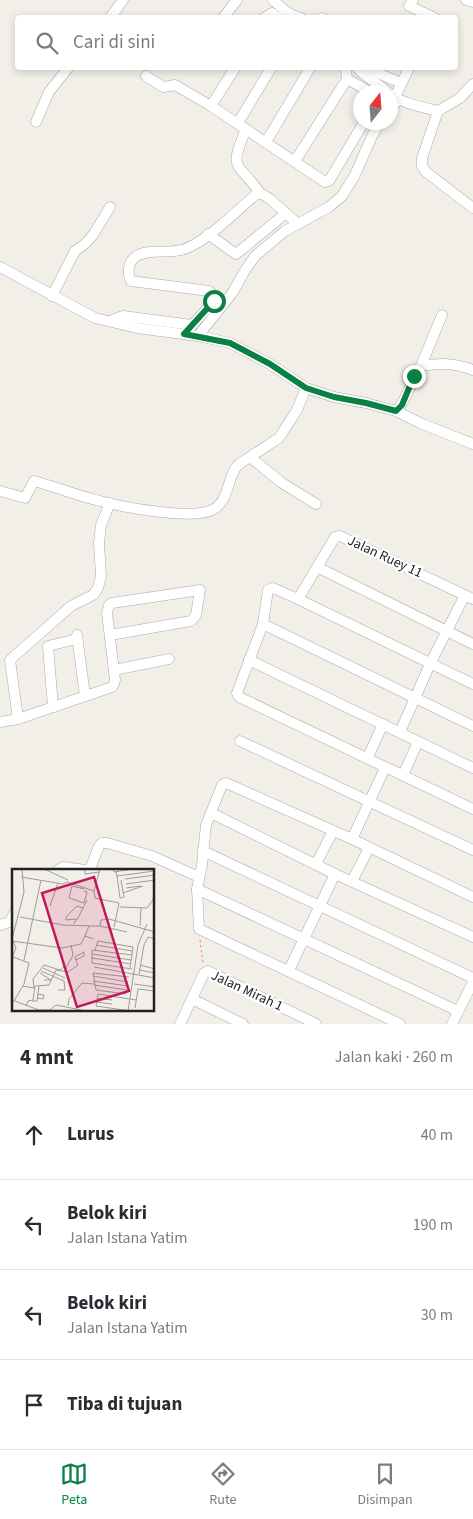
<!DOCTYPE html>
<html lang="id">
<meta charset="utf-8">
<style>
:root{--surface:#fff;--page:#f7f7f7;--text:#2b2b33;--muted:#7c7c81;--line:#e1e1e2;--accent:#0b8043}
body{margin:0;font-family:"Source Sans 3",sans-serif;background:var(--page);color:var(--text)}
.compass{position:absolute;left:353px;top:85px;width:45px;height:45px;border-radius:50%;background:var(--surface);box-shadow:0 2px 8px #0003;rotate:17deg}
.stop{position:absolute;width:15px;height:15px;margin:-11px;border:4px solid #0b8043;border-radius:50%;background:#fff}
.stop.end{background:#0b8043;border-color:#fff;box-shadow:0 1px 5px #0008}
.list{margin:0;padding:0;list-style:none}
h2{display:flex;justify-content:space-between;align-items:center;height:65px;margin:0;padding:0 20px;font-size:21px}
h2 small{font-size:16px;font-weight:400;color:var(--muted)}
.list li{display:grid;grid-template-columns:32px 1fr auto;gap:15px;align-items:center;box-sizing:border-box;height:90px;padding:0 20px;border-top:1px solid var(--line)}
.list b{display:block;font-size:19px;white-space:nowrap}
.list p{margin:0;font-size:16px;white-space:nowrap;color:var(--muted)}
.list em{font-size:16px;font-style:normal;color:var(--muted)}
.icon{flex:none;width:28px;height:28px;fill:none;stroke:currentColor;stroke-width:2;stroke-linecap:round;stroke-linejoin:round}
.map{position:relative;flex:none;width:473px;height:1024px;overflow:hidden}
.search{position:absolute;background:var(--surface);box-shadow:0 2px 8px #0003;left:15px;right:15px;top:15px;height:55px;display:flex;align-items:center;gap:12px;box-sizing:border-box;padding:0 18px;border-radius:5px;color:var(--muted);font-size:19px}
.sheet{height:425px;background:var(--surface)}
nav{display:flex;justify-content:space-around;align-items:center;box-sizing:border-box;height:70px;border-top:1px solid var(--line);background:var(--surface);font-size:14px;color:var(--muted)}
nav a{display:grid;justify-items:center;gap:2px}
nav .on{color:var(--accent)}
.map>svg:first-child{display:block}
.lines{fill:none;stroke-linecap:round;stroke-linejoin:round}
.minor-casing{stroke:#a9a9a9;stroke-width:11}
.path{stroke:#fa8072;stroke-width:1;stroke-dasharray:2.5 2.5;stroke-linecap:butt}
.minor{stroke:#fff;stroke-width:10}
.route{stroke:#0b8043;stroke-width:6}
.labels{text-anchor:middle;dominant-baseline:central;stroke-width:4.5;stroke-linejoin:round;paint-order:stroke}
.street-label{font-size:14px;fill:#222;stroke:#fff}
.inset-road{fill:none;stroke:#9f9d99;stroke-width:1}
.view{fill:#c2185b;fill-opacity:0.15;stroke:#c2185b;stroke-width:2.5}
.inset-edge{fill:none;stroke:#222;stroke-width:2.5}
</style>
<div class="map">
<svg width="473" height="1024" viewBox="0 0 473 1024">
<rect width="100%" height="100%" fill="#f2efe9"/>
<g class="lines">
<defs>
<g id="minor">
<path d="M273,0C282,8 290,16 301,18"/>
<polyline points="413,0 409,6 435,18"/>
<polyline points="466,0 473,2"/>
<polyline points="110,18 123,0"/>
<polyline points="223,18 237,0"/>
<polyline points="264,18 272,13 279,18"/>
<polyline points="321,18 322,18"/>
<polyline points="235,68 211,106 325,182 329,181 364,122"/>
<polyline points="346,68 347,79 370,92"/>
<polyline points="358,68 361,72 388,92"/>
<polyline points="366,68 401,83"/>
<polyline points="146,76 163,87 175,85 211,106"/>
<path d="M390,94C404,104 421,107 438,111L460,98L473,84"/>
<polyline points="395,97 409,68"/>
<polyline points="390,110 398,100"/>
<polyline points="438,111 422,158 422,166 426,172 473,208"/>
<polyline points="36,122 49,92 68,68"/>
<polyline points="238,123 271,68"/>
<path d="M246,129C228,172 237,160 260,193"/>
<polyline points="266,142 310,68"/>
<polyline points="295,161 347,79"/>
<polyline points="208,234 236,254 285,214"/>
<path d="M0,267L95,318L137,328L198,336L230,343L270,364L306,388L334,397L366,403L396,411C408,399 411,380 421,366C440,363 455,363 473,370"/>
<polyline points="52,296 75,251 85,244 93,235 110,207"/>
<polyline points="110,321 123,316 192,325"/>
<path d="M184,334L214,301L215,296L209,291L131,281C127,274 128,263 135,257C148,248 167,254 181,250C203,245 238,210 255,195L260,193L270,199L298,224"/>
<polyline points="198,336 233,292 244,272 255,256 285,231 329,207 342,196 355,175 372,136 380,122"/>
<polyline points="421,366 442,315"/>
<polyline points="306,388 297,410 279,438 250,457 282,483 316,504"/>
<polyline points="396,411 420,423 473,444"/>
<path d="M0,491L25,498L34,481C56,487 78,496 100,501C123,507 195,521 214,509C229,500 227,479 237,466C241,462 246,460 250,457"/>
<polyline points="317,567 473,644"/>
<polyline points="298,599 335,537 340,536 473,599"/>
<polyline points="263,624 473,726"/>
<polyline points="77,635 85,696"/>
<polyline points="249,660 473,768"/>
<polyline points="114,670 169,659"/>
<polyline points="473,684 298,599 273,588 268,590 263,624 237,693 239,697 473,809"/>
<polyline points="53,707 48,646 77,639"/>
<polyline points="18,719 10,660 71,606 93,595 98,588 101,576 99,543 101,525 110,503"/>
<polyline points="0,722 18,719 112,687 114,684 115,680 107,613 109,605 112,603 200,590 196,615 191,621 110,635"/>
<polyline points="400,732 430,664 465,595"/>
<polyline points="240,741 473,850"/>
<polyline points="368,757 383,724"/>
<polyline points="403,775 418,742"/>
<polyline points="211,813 335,874 473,937"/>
<polyline points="352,839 385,768"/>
<polyline points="203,851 473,978"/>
<polyline points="316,864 333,831"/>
<polyline points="58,870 63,867 85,870 90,869 99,846 102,843 107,843 152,856 199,877"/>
<polyline points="352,881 369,848"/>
<polyline points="197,889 458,1011"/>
<polyline points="0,925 10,922 14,913"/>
<polyline points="289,970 335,874"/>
<polyline points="192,999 243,1024"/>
<polyline points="180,1024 204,973 208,971 316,1024"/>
<polyline points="400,1024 199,929 197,889 202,865 206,825 222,785 226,783 352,839 473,897"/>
<polyline points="452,1024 473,982"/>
</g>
</defs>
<!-- minor casing -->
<use href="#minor" class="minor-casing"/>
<!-- path -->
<polyline class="path" points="200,940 203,963"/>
<!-- minor -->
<use href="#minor" class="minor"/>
</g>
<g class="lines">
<!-- route -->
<polyline class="route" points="214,301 184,334 230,343 270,364 306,388 334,397 366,403 396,411 402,405 414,376"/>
</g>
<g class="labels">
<!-- street labels -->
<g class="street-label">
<text transform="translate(385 557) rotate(25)">Jalan Ruey 11</text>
<text transform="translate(247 991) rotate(25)">Jalan Mirah 1</text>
</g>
</g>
<!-- overview -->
<g transform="translate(12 869)">
<rect width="142" height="142" fill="#f2efe9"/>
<path class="inset-road" d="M32,0L56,11M73,0V5L87,3M101,0L102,3L121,0M104,3L105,7L143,2M105,7L108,29L112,28L109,11M9,8L51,15L55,13L82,22L88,0M113,10L143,6M114,15L143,11M114,19L129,17M72,20L60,17L57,29L72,34L75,23L72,22M82,22L83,29L107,34L102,58M111,24L131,17M38,37L46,14M108,38L135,39L143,28M8,48L51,56L80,57H88L89,51L97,50L143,63M65,51L75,31M62,55L64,50L54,51V48L65,37L71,39M77,57L73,67L82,70M88,57L115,63M128,57L129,39M0,72L50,79L69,75L73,67M84,76L120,82M83,81L86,72L121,78L118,99M80,85L119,91M120,86L80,81V94L120,100M1,88L17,94L12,115L2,132M0,89L4,79L0,70L12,23L10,0M80,89L119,95M12,91L29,11M128,96L143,100M82,98L143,109M31,99L53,109M54,99L61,86L59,76M128,101L143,104M29,102L52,112L53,121H46M28,104L39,111H32M127,105L132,76L136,68L143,70M81,107L116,113M81,112L116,117M122,115L143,118M82,116L115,121M11,117L22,119L21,110L32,96L48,101L53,97M114,125L84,121L81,104L117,108M25,129L31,130L32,126L26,125M85,129L100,131M0,131L27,141H38L44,136L74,142M20,132H25L27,117M84,133L100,135M14,137L16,132L21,131L23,117L37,116L44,101L56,103L66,96L63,89V88L72,83V87L64,91M56,137L57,130L70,114L82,115M123,139L126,120L143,122M116,142L126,76L135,55M118,142L84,137L86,125L124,131"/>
<path class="view" d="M82,8L117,122L65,138L30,24Z"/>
<rect width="142" height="142" class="inset-edge"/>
</g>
</svg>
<svg class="compass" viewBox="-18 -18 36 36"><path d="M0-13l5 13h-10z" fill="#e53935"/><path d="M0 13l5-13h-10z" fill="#7c7c81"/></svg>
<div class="stop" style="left:214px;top:301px"></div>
<div class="stop end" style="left:414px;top:376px"></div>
<div class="search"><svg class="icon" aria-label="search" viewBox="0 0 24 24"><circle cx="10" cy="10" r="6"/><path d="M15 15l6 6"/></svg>Cari di sini</div>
</div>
<section class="sheet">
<h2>4 mnt<small>Jalan kaki · 260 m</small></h2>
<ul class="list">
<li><svg class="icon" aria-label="ahead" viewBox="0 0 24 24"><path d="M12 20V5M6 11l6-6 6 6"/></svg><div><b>Lurus</b></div><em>40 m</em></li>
<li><svg class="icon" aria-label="left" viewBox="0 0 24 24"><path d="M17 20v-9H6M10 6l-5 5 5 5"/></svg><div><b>Belok kiri</b><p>Jalan Istana Yatim</p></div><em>190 m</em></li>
<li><svg class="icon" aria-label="left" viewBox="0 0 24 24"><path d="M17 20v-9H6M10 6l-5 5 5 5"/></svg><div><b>Belok kiri</b><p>Jalan Istana Yatim</p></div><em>30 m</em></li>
<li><svg class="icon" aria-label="arrive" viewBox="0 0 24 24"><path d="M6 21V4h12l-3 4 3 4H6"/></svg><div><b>Tiba di tujuan</b></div></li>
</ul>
</section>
<nav>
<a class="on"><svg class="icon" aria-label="map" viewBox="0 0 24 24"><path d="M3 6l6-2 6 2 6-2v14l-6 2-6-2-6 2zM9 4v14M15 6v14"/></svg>Peta</a>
<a><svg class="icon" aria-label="directions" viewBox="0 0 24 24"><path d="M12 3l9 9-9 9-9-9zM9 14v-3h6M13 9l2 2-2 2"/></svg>Rute</a>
<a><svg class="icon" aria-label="saved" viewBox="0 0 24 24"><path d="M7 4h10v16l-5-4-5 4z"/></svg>Disimpan</a>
</nav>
